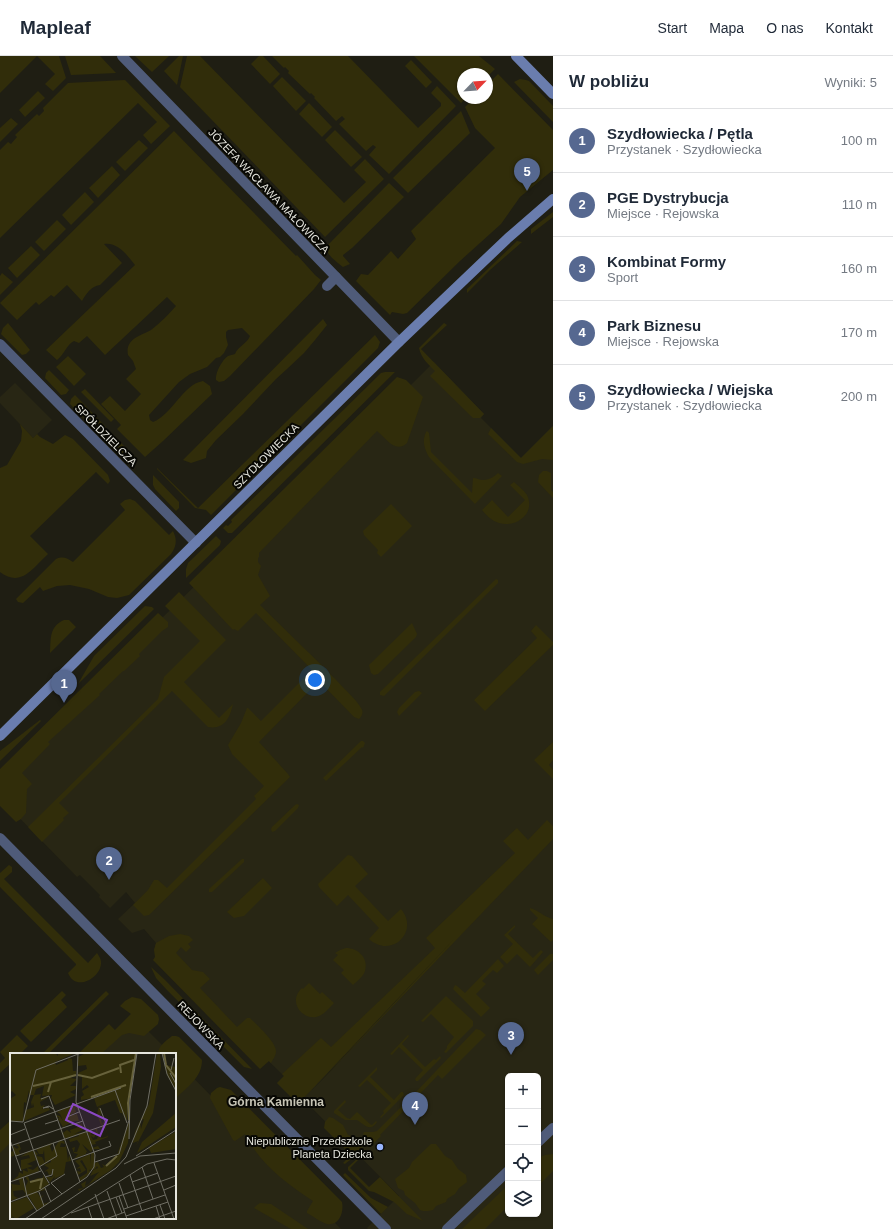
<!DOCTYPE html>
<html lang="pl">
<meta charset="utf-8">
<style>
:root{--surface:#fff;--page:#f2f2f3;--text:#1f2937;--muted:#747a83;--line:#e0e1e3;--accent:#566890}
body{margin:0;font-family:Arial,sans-serif;background:var(--page);color:var(--text)}
.controls{position:absolute;right:12px;bottom:12px;display:grid;overflow:hidden;border-radius:6px;box-shadow:0 1px 3px #0004}
.controls button{width:36px;height:36px;display:grid;place-items:center;padding:0;border:0;border-bottom:1px solid var(--line);background:var(--surface);color:var(--text);font:20px sans-serif}
.compass{position:absolute;left:457px;top:12px;width:36px;height:36px;border-radius:50%;background:var(--surface);box-shadow:0 1px 3px #0004;rotate:65deg}
.you{position:absolute;left:315px;top:624px;width:14px;height:14px;margin:-10px;border:3px solid #fff;border-radius:50%;background:#1a73e8;box-shadow:0 0 0 6px #1a73e833}
.badge{display:grid;place-items:center;width:26px;height:26px;border-radius:50%;background:var(--accent);color:#fff;font-size:13px;font-weight:700}
.pin{position:absolute;translate:-50% -33px;filter:drop-shadow(0 1px 2px #0008)}
.pin::after{content:'';position:absolute;top:21px;width:14px;height:12px;background:inherit;clip-path:polygon(0 0,100% 0,50% 100%)}
.list{margin:0;padding:0;list-style:none}
h2{display:flex;justify-content:space-between;align-items:center;height:52px;margin:0;padding:0 16px;font-size:17px}
h2 small{font-size:13px;font-weight:400;color:var(--muted)}
.list li{display:grid;grid-template-columns:26px 1fr auto;gap:12px;align-items:center;box-sizing:border-box;height:64px;padding:0 16px;border-top:1px solid var(--line)}
.list b{display:block;font-size:15px;white-space:nowrap}
.list p{margin:0;font-size:13px;white-space:nowrap;color:var(--muted)}
.list em{font-size:13px;font-style:normal;color:var(--muted)}
.icon{flex:none;width:22px;height:22px;fill:none;stroke:currentColor;stroke-width:2;stroke-linecap:round;stroke-linejoin:round}
.map{position:relative;flex:none;width:553px;height:1173px;overflow:hidden}
header{display:flex;align-items:center;gap:24px;box-sizing:border-box;height:56px;padding:0 20px;background:var(--surface);border-bottom:1px solid var(--line)}
header strong{font-size:19px}
nav{display:flex;gap:22px;margin-inline-start:auto;font-size:14px}
main{display:flex}
aside{flex:1;background:var(--surface)}
.map>svg:first-child{display:block}
.built{fill:#282614;fill-rule:evenodd}
.green{fill:#312d0a}
.lines{fill:none;stroke-linecap:round;stroke-linejoin:round}
.street{stroke:#4f5b79;stroke-width:10}
.secondary{stroke:#6a7dae;stroke-width:10}
.poi-dot{fill:#99b5fd;stroke:#080804;stroke-width:1.5}
.labels{text-anchor:middle;dominant-baseline:central;stroke-width:4;stroke-linejoin:round;paint-order:stroke}
.street-label{font-size:11px;fill:#e6e6de;stroke:#080804}
.poi-label{font-size:11px;fill:#e6e6de;stroke:#080804;text-anchor:end}
.neighbourhood-label{font-size:12px;font-weight:bold;fill:#c6c4b5;stroke:#080804}
.inset-river{fill:none;stroke:#67623c;stroke-width:2}
.inset-road{fill:none;stroke:#6f6e64;stroke-width:1}
.view{fill:#8b48c4;fill-opacity:0.15;stroke:#8b48c4;stroke-width:2}
.inset-edge{fill:none;stroke:#e6e6de;stroke-width:2}
</style>
<header>
<strong>Mapleaf</strong>
<nav><a>Start</a><a>Mapa</a><a>O nas</a><a>Kontakt</a></nav>
</header>
<main>
<div class="map">
<svg width="553" height="1173" viewBox="0 0 553 1173">
<rect width="100%" height="100%" fill="#1f1e13"/>
<!-- built -->
<g class="built">
<path d="M434,306L484,358L481,362L521,402L553,370V1173H368L367,1172L399,1140L303,1043L298,1048L277,1027L284,1020L154,894L156,887L144,873L132,877L118,863L135,847L126,836L110,852L99,841L100,839L80,819L77,821L0,742V720L205,520L376,364ZM457,881L323,1023L312,1034L456,881ZM508,1020H538V1158H508Z"/>
<polygon points="15,327 52,364 33,382 0,347 0,341"/>
<polygon points="131,958 171,998 91,998"/>
<polygon points="175,1003 341,1173 0,1173 0,1087 11,1076 11,1162 175,1162"/>
</g>
<!-- green -->
<g class="green">
<polygon points="0,0 59,0 66,22 53,35 45,28 55,18 37,0 0,37"/>
<polygon points="65,0 100,0 116,17 71,19"/>
<polygon points="135,0 169,0 152,16"/>
<polygon points="179,0 183,0 177,29 164,15"/>
<polygon points="187,0 200,0 344,147 366,126 354,114 365,103 384,123 325,181 180,31"/>
<polygon points="259,0 263,0 280,18 270,28 251,8"/>
<polygon points="272,0 348,0 418,72 441,50 441,47 431,37 437,30 456,50 389,118 369,99 376,91 373,89 366,95 339,68 345,63 342,60 336,65 314,42 315,41 311,37 310,38 288,17 289,15 285,11 284,12"/>
<polygon points="414,0 479,0 495,13 487,21 487,18 463,18 463,42 466,42 461,47"/>
<polygon points="411,4 432,26 426,32 405,10"/>
<polygon points="498,18 553,74 553,114 520,141 501,168 460,205 407,257 403,258 392,256 390,259 356,225 361,218 368,219 391,195 398,203 416,183 411,175 495,92 475,72 465,51 474,42 487,42 487,29"/>
<polygon points="282,21 306,45 296,55 273,30"/>
<polygon points="520,23 526,24 529,25 553,50 553,66 514,26"/>
<polygon points="125,24 170,70 151,88 143,79 157,66 138,47 0,182 0,94 8,86 11,88 17,81 15,79 37,58 39,60 44,55 43,52 68,27"/>
<polygon points="38,35 45,42 25,61 19,54"/>
<polygon points="309,47 332,71 322,81 299,58"/>
<polygon points="461,55 470,77 408,137 393,122"/>
<polygon points="11,62 18,68 0,86 0,72"/>
<polygon points="335,74 362,101 351,111 325,84"/>
<path d="M174,75L296,200L297,199L315,219L321,224L314,233L230,320L224,325L219,326L216,324C215,317 222,304 228,300C230,299 233,299 235,298C238,290 247,288 250,280L242,272L228,274L226,276V281L228,289L224,297L220,301L216,302L207,311L190,318L179,326L149,359L150,364L153,366C172,359 183,328 203,325L210,330L212,338L163,385L145,401L117,373L121,369L101,348L110,340L125,355L141,338L126,323L136,313L133,305L128,299C125,283 140,280 151,274C158,269 171,256 176,250L167,241L105,299L87,280L79,287L74,285C67,288 64,299 57,304L46,294L135,209C127,199 118,186 104,188L122,207L100,229C91,230 86,238 82,245L67,229L54,241L51,239L39,249L36,246L17,264L0,247Z"/>
<polygon points="139,84 148,92 125,115 116,106"/>
<polygon points="112,110 120,119 98,142 89,132"/>
<path d="M389,127L404,141L352,192L343,199V200L350,208L343,211C336,205 327,200 326,191Z"/>
<polygon points="85,136 94,146 71,169 62,159"/>
<polygon points="553,156 553,161 531,178 531,173"/>
<polygon points="57,164 66,173 44,195 35,186"/>
<polygon points="517,185 522,186 490,214 467,237 467,233"/>
<polygon points="31,190 40,199 17,222 8,212"/>
<polygon points="2,217 13,226 0,239 0,220"/>
<polygon points="323,263 327,269 315,284 304,297 287,313 276,323 243,358 216,384 207,395 206,402 191,407 183,404"/>
<polygon points="8,267 30,294 26,298 22,299 1,278 3,272"/>
<path d="M444,267L447,269L421,293L484,358L480,362H473L430,320L435,315C428,308 421,302 419,292Z"/>
<polygon points="375,279 380,286 378,292 211,459 206,454 195,452 157,413 157,412 198,452"/>
<polygon points="68,300 86,318 74,330 56,311"/>
<polygon points="49,314 69,334 66,338 61,339 45,322 46,317"/>
<polygon points="385,316 395,316 232,477 228,477 223,472 226,469 228,470 232,466 231,464 381,317"/>
<path d="M397,321L406,324L423,341L407,387C395,398 386,382 377,375L259,497V501L258,502V506L261,510L258,519L270,540L260,549C286,575 313,600 339,627C346,635 356,643 361,652C364,656 362,660 359,663L354,661L319,625L259,686L288,718L290,721L149,859L144,860L133,849L148,834L154,824H158L167,832L256,743L254,740L264,730L232,698L228,689L241,667L247,652H248L261,665L312,614L256,557L238,575L234,573L233,574L189,527Z"/>
<polygon points="85,333 114,363 111,366 81,336"/>
<polygon points="75,339 106,371 102,375 98,376 70,348 71,343"/>
<path d="M20,368L33,382L37,378L40,381L53,388L65,379L73,383L108,419L110,425L108,428L96,416L30,480L48,498C33,512 21,532 0,516V412L7,409L21,385L22,375Z"/>
<polygon points="553,370 553,404 542,403 523,408 517,406 488,378 491,372 521,402"/>
<path d="M427,375L429,377L431,396L472,437L473,422C477,422 479,424 483,424C489,424 494,421 498,417L502,420L475,448L429,401C424,392 422,385 426,376Z"/>
<path d="M112,378L138,404C123,406 118,396 108,386L109,382Z"/>
<polygon points="543,415 547,415 551,417 551,434 553,436 553,442 538,426 539,419"/>
<polygon points="153,419 179,446 179,452 176,455 155,433 153,429"/>
<path d="M514,426C518,430 524,434 527,439C536,458 516,472 499,467C492,465 487,460 482,454L492,444L508,461L525,444L510,429Z"/>
<path d="M130,443L135,445L169,479L173,475C177,483 177,490 171,498L129,539L117,542L108,541L89,533L70,529L57,530L43,535L40,531L23,547L18,546L16,543L56,503C63,500 67,502 73,506L125,454L120,448L125,444Z"/>
<polygon points="391,448 412,470 381,501 377,497 378,494 364,479 363,475"/>
<polygon points="216,480 221,485 220,489 186,522 186,513 188,507"/>
<polygon points="496,523 498,524 498,527 384,640 380,639 380,636"/>
<path d="M179,536L226,584L184,626L219,662L233,648C230,662 224,674 208,671L172,635L59,747L69,757L63,762L64,764L42,786L28,771L158,643L164,621L200,585L165,550Z"/>
<polygon points="145,550 152,551 154,553 78,628 94,600"/>
<polygon points="158,557 168,566 168,571 162,575 139,598 140,600 124,615 123,615 99,638 100,639 48,686 50,688 22,717 32,728 27,733 26,757 21,763 16,766 0,750 0,713"/>
<path d="M64,564H69L76,571L50,597C51,582 49,571 64,564Z"/>
<polygon points="412,567 417,578 416,581 378,618 374,619 371,617 369,609"/>
<polygon points="536,569 553,586 553,589 485,655 474,644 537,582 531,575"/>
<polygon points="419,635 422,637 399,660 397,656 399,652 415,636"/>
<polygon points="40,664 41,665 0,705 0,695"/>
<polygon points="361,685 363,685 365,687 363,692 362,691 326,725 323,722"/>
<polygon points="553,686 553,704 549,709 553,714 553,723 534,704"/>
<polygon points="297,748 299,749 298,752 275,775 272,776 271,773 272,771 295,749"/>
<polygon points="547,764 553,770 553,783 323,1023 456,881 298,1048 277,1027 284,1020 282,1018 321,982 331,991 435,892 426,882 515,797 503,785 517,772 528,784"/>
<path d="M348,799L352,800L368,818L355,830L388,865L401,853C420,876 391,903 369,883L379,872L348,839L337,850L319,831L318,828Z"/>
<polygon points="242,803 244,803 244,806 212,836 209,836 209,833"/>
<path d="M9,809L12,811V816L4,823L88,907L97,897C99,900 101,903 101,906C102,921 76,937 68,917L76,909V908L0,831V817Z"/>
<polygon points="263,822 272,832 244,860 234,862 227,856"/>
<path d="M530,852C538,854 544,861 553,863V884L551,886L532,868L538,862L530,854Z"/>
<polygon points="515,869 515,871 508,878 533,902 541,894 543,896 530,911 517,898 507,908 500,901 513,888 504,879"/>
<path d="M180,878L189,880L193,884L188,888L191,891L186,896L181,891L176,897L192,914L203,916L210,923L200,932L237,971L247,962H250C257,969 276,986 276,995C276,1000 273,1003 271,1007L269,1005L260,1013L153,904L155,901L154,894L156,887L169,880Z"/>
<path d="M346,892C358,892 369,902 365,915C363,921 357,925 353,929L341,917L344,914L333,904L338,899L335,897L340,894Z"/>
<polygon points="550,898 553,898 553,904 538,919 534,914"/>
<polygon points="498,903 504,910 497,917 493,914 482,925 486,928 476,938 490,952 481,961 453,933 455,929 457,930 465,937"/>
<polygon points="151,911 165,924 252,1013 244,1011 167,934 156,922"/>
<path d="M309,927L320,938L322,936L334,947C329,952 323,960 316,961C303,963 291,949 298,937C299,935 300,934 302,932L303,933Z"/>
<polygon points="62,935 66,939 61,944 67,951 31,986 20,975"/>
<polygon points="106,935 109,938 48,998 42,998"/>
<polygon points="446,940 473,965 473,970 446,997 444,996 447,992 447,990 454,981 431,958 423,966 421,965"/>
<polygon points="132,941 141,943 158,959 159,963 158,968 144,980 129,977 122,979 101,998 78,998 109,968 115,974 131,958 120,950 125,945"/>
<polygon points="476,973 480,974 486,979 442,1023 438,1019 419,1039 416,1036"/>
<polygon points="17,979 28,990 20,998 11,998 11,1007 0,1017 0,1007 5,1002 0,996"/>
<polygon points="408,979 409,980 402,988 425,1011 434,1003 436,1004 440,1000 441,1002 418,1025 416,1025 415,1023 423,1014 399,991 392,999 390,998"/>
<path d="M172,980H176L179,981L202,1004C202,1022 187,1031 175,1043V1029L178,1026L175,1022V998H158C158,990 166,985 172,980Z"/>
<polygon points="377,1011 377,1014 370,1021 394,1044 401,1036 403,1036 404,1039 381,1062 380,1061 384,1057 383,1055 391,1047 367,1024 360,1031 358,1030"/>
<path d="M220,1031L231,1034L342,1146C344,1155 340,1170 327,1168C320,1166 313,1160 307,1157V1155L313,1145C285,1126 261,1109 245,1078L235,1085L233,1084L210,1042L211,1037L217,1032Z"/>
<path d="M345,1044L346,1046L338,1054L347,1062L350,1063L357,1056L370,1068L372,1069L376,1065L377,1066C370,1077 364,1068 357,1064H345L334,1057V1055Z"/>
<polygon points="407,1046 409,1049 380,1079 381,1080 372,1089 366,1083 363,1078 364,1076 373,1076 377,1075 405,1047"/>
<path d="M329,1061L333,1062L343,1069L348,1079L358,1082L362,1088C363,1097 351,1103 345,1108L343,1107L351,1099L324,1072L325,1066Z"/>
<polygon points="11,1064 11,1086 0,1097 0,1074"/>
<polygon points="431,1088 436,1088 445,1100 452,1104 458,1113 466,1119 467,1126 459,1132 455,1138 447,1143 446,1146 436,1150 433,1154 428,1155 423,1155 420,1154 415,1147 405,1139 404,1135 398,1132 395,1123 409,1112 412,1106"/>
<polygon points="553,1098 553,1115 538,1130 538,1102 545,1099"/>
<polygon points="359,1101 361,1101 350,1112 369,1131 380,1121 423,1165 407,1158 394,1146 374,1136 369,1135 348,1114 348,1111"/>
<polygon points="345,1117 371,1142 388,1151 381,1158 343,1119"/>
<polygon points="508,1129 508,1150 485,1173 462,1173"/>
<polygon points="260,1147 271,1148 308,1173 291,1173 254,1152 257,1149"/>
</g>
<g class="lines">
<!-- street -->
<g class="street">
<polyline points="122,0 399,286"/>
<polyline points="327,230 336,221"/>
<polyline points="0,288 196,487"/>
<polyline points="0,782 386,1173"/>
<polyline points="538,1086 553,1072"/>
<polyline points="447,1173 508,1115"/>
</g>
<!-- secondary -->
<g class="secondary">
<polyline points="516,0 553,38"/>
<polyline points="0,680 399,286 508,182 553,143"/>
</g>
</g>
<!-- markers -->
<circle class="poi-dot" cx="380" cy="1091" r="4"/>
<g class="labels">
<!-- street labels -->
<g class="street-label">
<text transform="translate(269 135) rotate(46)">JÓZEFA WACŁAWA MAŁOWICZA</text>
<text transform="translate(106 379) rotate(45)">SPÓŁDZIELCZA</text>
<text transform="translate(266 400) rotate(-45)">SZYDŁOWIECKA</text>
<text transform="translate(201 969) rotate(46)">REJOWSKA</text>
</g>
<!-- poi labels -->
<g class="poi-label">
<text x="372" y="1085">Niepubliczne Przedszkole<tspan x="372" dy="13">Planeta Dziecka</tspan></text>
</g>
<!-- neighbourhood labels -->
<g class="neighbourhood-label">
<text x="276" y="1046">Górna Kamienna</text>
</g>
</g>
<!-- overview -->
<g transform="translate(10 997)">
<rect width="166" height="166" fill="#1f1e13"/>
<path d="M0,0H45L48,3V0H65L45,9L46,12L58,7V5L62,6L63,18H66V22L60,25L67,26L60,33H66V36L60,39L66,42L45,52L41,45L42,42L32,43L34,33L26,36L24,42L31,41L30,45L39,44L30,49L31,53L35,52L32,56L39,55L40,57L14,68L16,57L24,54L23,50L22,54L21,49L24,42H19V37L15,56L16,50L14,49L13,68H0V46L6,42L2,38L0,40ZM76,0H126L117,49V68L112,60H110L105,47L89,53L92,60L89,65L91,66L92,72L93,69L95,70L94,71L91,72L87,61L89,53L87,54L84,45L71,47V44L74,42L72,38L79,34L77,32L72,36V24L68,20L77,16L76,12L68,13V4ZM147,0H150L151,14L143,60L126,93L128,88L123,90L125,79L130,68L131,76L134,66L130,68L139,51ZM154,12L166,14V37L158,24ZM66,51L69,59L65,54L66,59L56,64L67,61L69,68H64L51,75L53,74L48,66L49,64H47L46,62L50,63L53,68L50,61L47,59ZM166,60V74L127,100L132,89ZM119,68V81L118,90L109,109L101,117L69,138L68,136L73,135L71,131L76,128L75,133L79,131L89,119L80,123L83,117L88,115L87,113L85,116L79,117L81,119L71,128L69,125L77,120V116L72,107L70,108L76,117L68,122L67,118L71,119L70,115L66,116L70,113L65,108L80,101L81,111V100H84L85,110L88,109L91,115L94,114L92,111L96,113L100,110L106,105ZM69,69L71,72L72,69V74L63,78L71,74L73,77L64,81L76,79L80,89L77,79L83,76L80,78L82,82L85,81L84,76L87,83L86,81L84,85L81,83L83,87L87,86L88,83L85,76L87,75L88,83L92,85L98,83L95,75L88,74L97,71L95,73L98,84L85,89L86,91L81,92L82,95L88,93L90,96H83L81,99L72,91L78,100L76,99V101L64,106L68,101L64,100L62,95L65,94L64,99H67L70,91L67,87L60,89L59,86L69,83L68,81L55,86L51,77L53,80L57,77L61,80L60,77L68,74ZM165,79L166,96L141,100L139,95ZM49,88H54L55,91L51,90L50,94H55L56,92L58,108L59,102L61,108L56,109L54,121L44,126L45,123L40,129L36,124H42L43,121L41,117L42,121L39,122L37,118L34,119L39,115L34,112L41,109V106L40,108L33,112L30,113L27,107L24,97L26,96L24,97L28,101L26,103L32,104L35,110L34,97L33,101H29L26,96L42,90L39,91L43,90L40,93L42,99ZM9,91L11,96L6,101L9,98L10,101L23,98L26,107L17,111L23,113L11,117V107L20,105L21,108L19,102L10,104L17,100L6,103L5,100L4,103L0,104V99L4,98L3,93L7,96L9,94L6,92ZM28,113L29,118L12,124L15,135L18,128L15,124L18,123L20,129L28,125L33,126V122L39,131L34,134L35,137L27,139L30,144L34,142L31,145L33,151L40,149L27,157L18,142L14,143L16,141L13,137L3,138L4,143L8,145L0,148L2,133L0,131L10,132L9,127H3L8,123L7,120L8,123L9,119L13,121V117L18,119L17,115L23,117ZM17,144L24,155L6,166L2,163L3,166H0V150Z" fill="#312d0a"/>
<path class="inset-river" d="M154,0L156,12L166,25M111,20L110,12L124,7M68,22L82,25L109,15M41,29L66,22M23,33L41,29L38,39M81,44L116,32M119,67L118,50L126,0M96,113L107,103M20,129L32,126L30,136"/>
<path class="inset-road" d="M152,0L157,21L166,38M161,17L164,5M160,20L166,31M105,37L117,70M31,46L39,43L70,129M39,54L33,55L39,53L43,56M90,55L96,71M57,64L69,59M0,68L13,69M13,69L26,17L71,0M14,70L111,35M14,70L29,113L39,130M35,71L48,67M0,82L15,76M119,86L120,47L127,0M0,87L11,118M0,93L73,68M6,103L110,67M126,103L166,77M62,107L101,93L99,88M85,109L109,101L119,67M144,110L164,166M114,111L130,103L166,100M29,114L47,103L43,90M132,114L143,146M120,122L132,158M13,124L17,143L27,158M35,124L42,122L43,116M0,129L31,118M122,129L148,120M41,130L55,121M41,130L52,141M109,130L118,155M35,135L41,149M154,137L166,132M97,138L107,166M29,139L34,153M85,141L94,166M109,143L117,166M106,144L112,160M0,149L29,138L40,131M150,152L155,166M146,153L150,166M78,154L82,166M114,156L155,142M61,160L166,123M116,163L158,149M15,166L77,124L84,114L85,102L66,49L68,0M31,166L106,115L116,104L137,53L146,0M50,166L137,111L157,106L166,107M96,166L115,159M143,166L166,158"/>
<path class="view" d="M63,51L97,67L90,83L56,67Z"/>
<rect width="166" height="166" class="inset-edge"/>
</g>
</svg>
<div class="controls">
<button>+</button>
<button>−</button>
<button><svg class="icon" aria-label="locate" viewBox="0 0 24 24"><circle cx="12" cy="12" r="6"/><path d="M12 2v4M12 18v4M2 12h4M18 12h4"/></svg></button>
<button><svg class="icon" aria-label="layers" viewBox="0 0 24 24"><path d="M12 4l9 5-9 5-9-5zM3 14l9 5 9-5"/></svg></button>
</div>
<svg class="compass" viewBox="-18 -18 36 36"><path d="M0-13l5 13h-10z" fill="#e53935"/><path d="M0 13l5-13h-10z" fill="#747a83"/></svg>
<div class="you"></div>
<div class="pin badge" style="left:64px;top:647px">1</div>
<div class="pin badge" style="left:109px;top:824px">2</div>
<div class="pin badge" style="left:511px;top:999px">3</div>
<div class="pin badge" style="left:415px;top:1069px">4</div>
<div class="pin badge" style="left:527px;top:135px">5</div>
</div>
<aside>
<h2>W pobliżu<small>Wyniki: 5</small></h2>
<ul class="list">
<li><span class="badge">1</span><div><b>Szydłowiecka / Pętla</b><p>Przystanek · Szydłowiecka</p></div><em>100 m</em></li>
<li><span class="badge">2</span><div><b>PGE Dystrybucja</b><p>Miejsce · Rejowska</p></div><em>110 m</em></li>
<li><span class="badge">3</span><div><b>Kombinat Formy</b><p>Sport</p></div><em>160 m</em></li>
<li><span class="badge">4</span><div><b>Park Biznesu</b><p>Miejsce · Rejowska</p></div><em>170 m</em></li>
<li><span class="badge">5</span><div><b>Szydłowiecka / Wiejska</b><p>Przystanek · Szydłowiecka</p></div><em>200 m</em></li>
</ul>
</aside>
</main>
